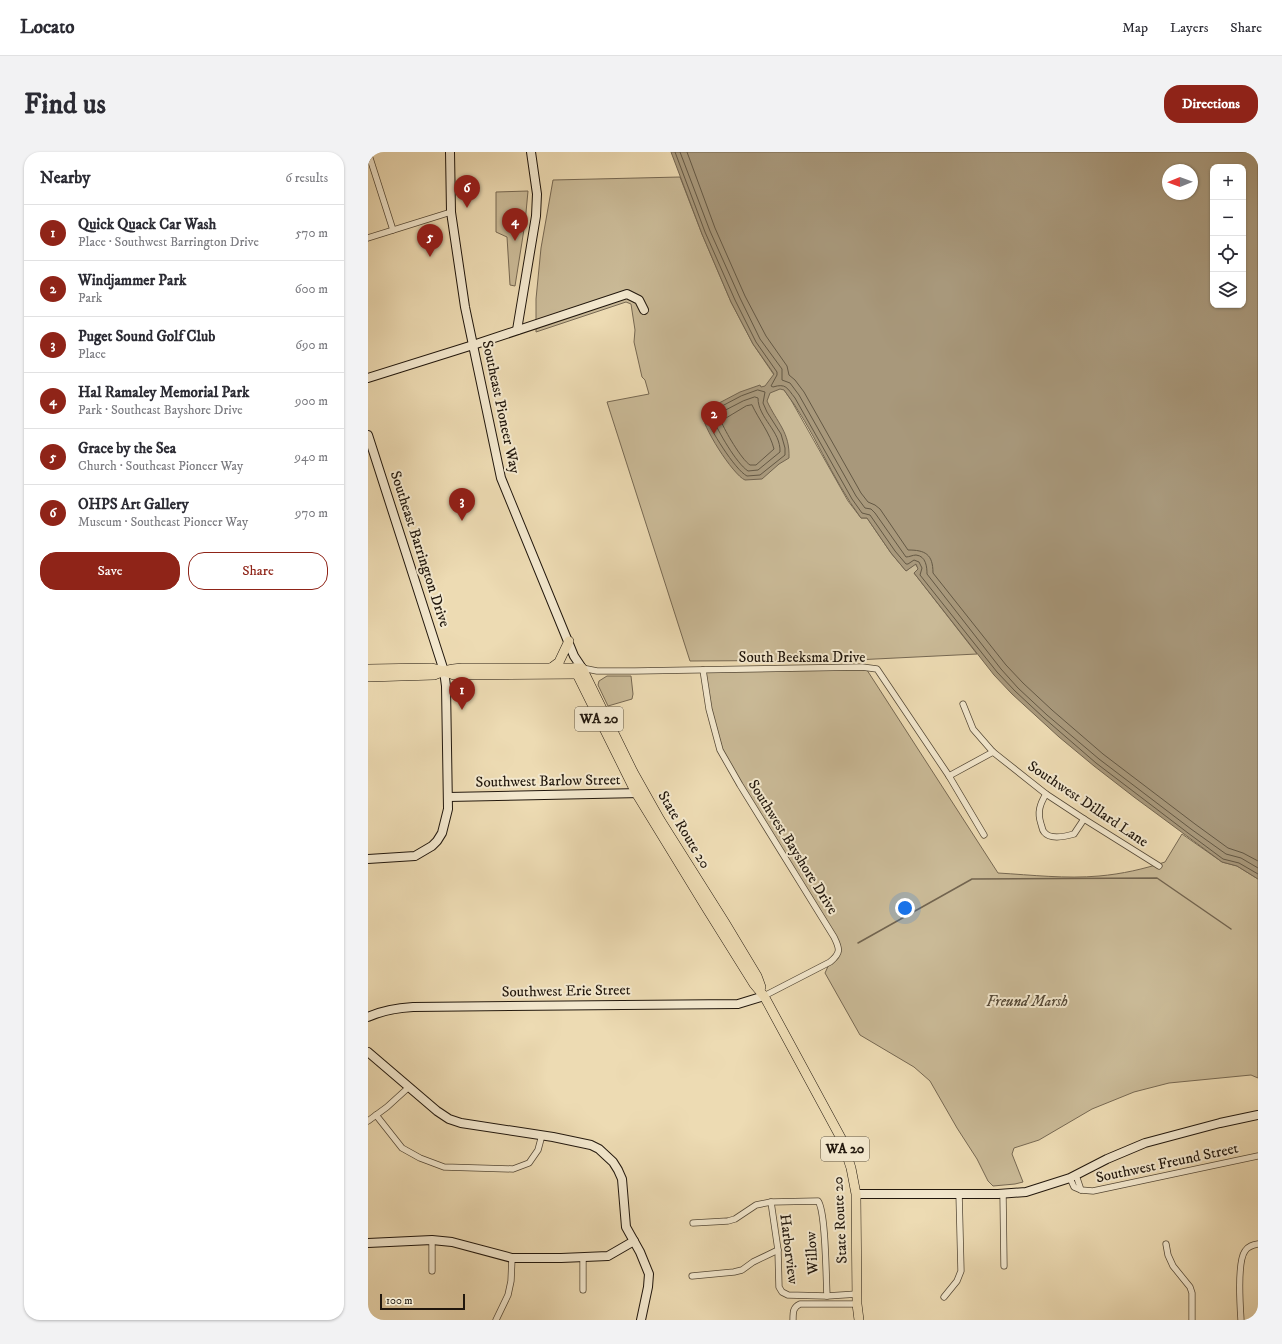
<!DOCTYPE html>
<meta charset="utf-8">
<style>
:root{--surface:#fff;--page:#f2f2f3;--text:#2b2b33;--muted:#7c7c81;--line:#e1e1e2;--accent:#8f2418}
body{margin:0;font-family:"IM FELL DW Pica",serif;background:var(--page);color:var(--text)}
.controls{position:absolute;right:12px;top:12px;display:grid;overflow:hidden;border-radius:8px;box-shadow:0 1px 3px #0004}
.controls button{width:36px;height:36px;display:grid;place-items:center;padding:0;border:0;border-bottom:1px solid var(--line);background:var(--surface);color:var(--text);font:20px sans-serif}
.compass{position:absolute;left:794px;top:12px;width:36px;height:36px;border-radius:50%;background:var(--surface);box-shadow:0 1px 3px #0004;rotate:269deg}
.scale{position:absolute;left:12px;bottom:10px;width:85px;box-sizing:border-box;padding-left:4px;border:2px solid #21170d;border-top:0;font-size:11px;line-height:14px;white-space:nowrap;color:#21170d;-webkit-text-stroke:3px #f3e8ce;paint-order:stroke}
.you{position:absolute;left:537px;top:756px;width:14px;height:14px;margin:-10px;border:3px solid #fff;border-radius:50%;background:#1a73e8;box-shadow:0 0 0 6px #1a73e833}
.badge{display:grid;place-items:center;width:26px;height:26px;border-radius:50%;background:var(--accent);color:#fff;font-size:13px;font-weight:700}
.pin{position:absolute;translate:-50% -33px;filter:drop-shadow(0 1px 2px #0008)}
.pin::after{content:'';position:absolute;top:21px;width:14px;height:12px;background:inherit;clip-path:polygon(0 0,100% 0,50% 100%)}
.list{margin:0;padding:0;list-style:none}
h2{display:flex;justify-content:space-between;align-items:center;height:52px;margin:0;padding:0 16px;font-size:17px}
h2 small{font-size:13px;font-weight:400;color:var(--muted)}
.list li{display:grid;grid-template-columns:26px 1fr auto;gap:12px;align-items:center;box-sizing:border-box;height:56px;padding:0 16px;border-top:1px solid var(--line)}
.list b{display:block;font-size:15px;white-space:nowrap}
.list p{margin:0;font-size:13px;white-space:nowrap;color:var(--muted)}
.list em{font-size:13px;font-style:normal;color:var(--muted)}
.actions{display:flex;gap:8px;padding:12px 16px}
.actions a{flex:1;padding:9px 0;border:1px solid var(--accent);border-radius:16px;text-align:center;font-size:14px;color:var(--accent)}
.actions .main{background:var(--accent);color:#fff}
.icon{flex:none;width:22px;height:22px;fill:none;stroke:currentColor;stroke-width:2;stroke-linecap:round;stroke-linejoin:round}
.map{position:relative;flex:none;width:890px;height:1168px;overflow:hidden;border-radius:16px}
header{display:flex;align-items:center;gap:24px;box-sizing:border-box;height:56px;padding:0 20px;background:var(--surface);border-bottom:1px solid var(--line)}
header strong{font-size:19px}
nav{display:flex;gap:22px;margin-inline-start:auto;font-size:14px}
.intro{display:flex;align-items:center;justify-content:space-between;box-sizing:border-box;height:96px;padding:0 24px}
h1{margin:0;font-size:28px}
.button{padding:10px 18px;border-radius:16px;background:var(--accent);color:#fff;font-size:14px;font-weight:700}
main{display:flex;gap:24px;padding:0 24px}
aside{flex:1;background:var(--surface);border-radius:16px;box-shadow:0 1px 3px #0004}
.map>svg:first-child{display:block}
.green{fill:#caba97;stroke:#766852}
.water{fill:#a8987b;stroke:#72644f;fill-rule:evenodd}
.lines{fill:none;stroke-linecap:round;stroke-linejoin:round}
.shore{stroke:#645844;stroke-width:1}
.stream{stroke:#72644f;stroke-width:1.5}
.street-casing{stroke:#544836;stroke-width:7}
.secondary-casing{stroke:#21170d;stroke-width:10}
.primary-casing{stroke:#21170d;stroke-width:10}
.street{stroke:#f3e8ce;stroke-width:5.5}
.secondary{stroke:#f3e8ce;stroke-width:8}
.primary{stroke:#eddbb3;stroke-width:9}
.labels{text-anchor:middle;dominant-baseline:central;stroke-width:4;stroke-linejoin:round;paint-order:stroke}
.shield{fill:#f3e8ce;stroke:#605647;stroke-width:1}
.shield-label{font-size:14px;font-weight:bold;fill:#21170d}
.street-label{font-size:15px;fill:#21170d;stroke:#f3e8ce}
.park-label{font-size:15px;font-style:italic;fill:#544836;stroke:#f3e8ce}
</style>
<header>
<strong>Locato</strong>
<nav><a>Map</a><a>Layers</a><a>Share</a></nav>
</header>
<div class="intro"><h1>Find us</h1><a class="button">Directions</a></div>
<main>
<aside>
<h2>Nearby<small>6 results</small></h2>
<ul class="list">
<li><span class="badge">1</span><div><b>Quick Quack Car Wash</b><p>Place · Southwest Barrington Drive</p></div><em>570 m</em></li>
<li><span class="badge">2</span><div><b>Windjammer Park</b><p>Park</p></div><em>600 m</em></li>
<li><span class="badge">3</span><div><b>Puget Sound Golf Club</b><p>Place</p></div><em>690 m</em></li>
<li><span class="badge">4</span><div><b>Hal Ramaley Memorial Park</b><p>Park · Southeast Bayshore Drive</p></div><em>900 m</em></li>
<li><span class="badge">5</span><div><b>Grace by the Sea</b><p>Church · Southeast Pioneer Way</p></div><em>940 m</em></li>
<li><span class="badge">6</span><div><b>OHPS Art Gallery</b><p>Museum · Southeast Pioneer Way</p></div><em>970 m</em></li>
</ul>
<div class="actions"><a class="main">Save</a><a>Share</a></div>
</aside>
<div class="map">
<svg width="890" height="1168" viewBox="0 0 890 1168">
<rect width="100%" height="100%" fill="#eddbb3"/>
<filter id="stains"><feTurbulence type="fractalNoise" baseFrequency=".005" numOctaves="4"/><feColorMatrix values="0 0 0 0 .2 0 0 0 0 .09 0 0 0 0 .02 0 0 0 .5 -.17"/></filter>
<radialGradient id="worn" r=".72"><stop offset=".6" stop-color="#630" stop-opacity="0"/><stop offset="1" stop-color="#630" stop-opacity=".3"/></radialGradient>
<!-- green -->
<g class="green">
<polygon points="312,25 334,82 363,150 385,192 423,248 480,349 493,366 499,366 523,401 538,419 547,412 551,417 546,421 609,502 487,508 322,509 239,250 281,242 277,228 274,225 266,190 267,178 263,152 258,150 168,180 168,147 173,96 185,28"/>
<polygon points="160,39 157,71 147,134 142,133 139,85 128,80 128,40"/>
<path d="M497,515L630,721C664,723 698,727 731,724C754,722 776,717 797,710L814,682L854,710L869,714L890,727V926L883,923L801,931L766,940L724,957L671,988L646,996L644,1002L655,1030L647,1032L625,1034L620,1029L609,1007L589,976L562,929L546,915L492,883L457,821L462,810L469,805L470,792L352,598L335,518Z"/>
<polygon points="239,524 263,524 265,542 264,547 240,554 230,533 231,529"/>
</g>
<!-- water -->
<path class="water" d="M303,0H890V727L869,714L854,710L766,645L726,614L691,585L644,542L626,523L546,421L550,417L548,412L538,419L523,401L499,366H493C463,326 446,277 416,238L412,237L402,241L399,249C409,271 422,280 421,306L411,312L394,327L377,328C365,323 333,273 334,260L372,240L392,233L393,235L397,234L406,222L385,192L363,150L334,82ZM845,15H875V153H845ZM800,18H824V42H800Z"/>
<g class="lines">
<!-- shore -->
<g class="shore">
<path d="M307,0L337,80L367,148L388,190L409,220V223L403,234L405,235C418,231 419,236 427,246L484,347L494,361L502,363L527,399L538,412H540L546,408L551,410L554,416L552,423L629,520L647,539L676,566L728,611L820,681L855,707L871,711L890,722"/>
<path d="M312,0L342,79L372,146L392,187L414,217V228L422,231L431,243L488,344L497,356L503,357L507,361L538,405C541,405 545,403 548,403C558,404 559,415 559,422L633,517L650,536L679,563L731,607L823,677L858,702L873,706L890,716"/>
<path d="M319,0L347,76L377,144L398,184L419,214L421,223L427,228L436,240L493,341L500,350L507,353L512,357L540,398C557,398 565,402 565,421L638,513L655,531L684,558L735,602L827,672L860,696L875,701L890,709"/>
<path d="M390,238L397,240L395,251L399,260L413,282L417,296V303L392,323L379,324C367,318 341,276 337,263L373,244Z"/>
<path d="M387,245L390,246C390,266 413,279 412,300L390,318L380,319C368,311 350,279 344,265L375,249Z"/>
<path d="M384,253C391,268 402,281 406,297L388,313H382C373,307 357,279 353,269L378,254Z"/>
</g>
<!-- stream -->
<polyline class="stream" points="490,791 604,727 789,726 863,777"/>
<defs>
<g id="street">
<polyline points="0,0 25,78"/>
<polyline points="0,86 83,60"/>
<polyline points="214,516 229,519 267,519 494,515 509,517 581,624 616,683"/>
<path d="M335,518L341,557L352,598L372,633L466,785C472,797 473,801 462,810L396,844"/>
<polyline points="595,552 605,577 625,600 678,642 716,667 791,714"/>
<polyline points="581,624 625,600"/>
<path d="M678,642C672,652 669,660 673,672C674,674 674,678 676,680C682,688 699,684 706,682L716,667"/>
<polyline points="8,963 34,996 52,1006 76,1015 145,1017 161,1011 170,998 174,983"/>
<polyline points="0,969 19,955 41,935"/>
<polyline points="708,1023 713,1038"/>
<polyline points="702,1026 706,1035 713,1038 725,1039 890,1004"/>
<polyline points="635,1042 636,1114"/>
<polyline points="403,1050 410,1098 411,1135 414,1140 420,1143 459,1144 489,1142"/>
<path d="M325,1071L360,1069L367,1067L388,1053L403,1050L450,1049C458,1059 458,1128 459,1144"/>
<polyline points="798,1092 800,1103 805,1114 822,1135 824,1141 824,1168"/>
<polyline points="215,1106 215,1138"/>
<polyline points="64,1119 64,1088"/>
<polyline points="324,1124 366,1120 374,1118 385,1110 410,1098"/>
<polyline points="576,1145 589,1129 593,1119 591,1041"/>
<polyline points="128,1168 140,1143 143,1129 144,1106"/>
<path d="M425,1168C425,1160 425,1155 432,1152H489"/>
<path d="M873,1168C872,1153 869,1110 877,1099C880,1094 885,1093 890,1092"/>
</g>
<g id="secondary">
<polyline points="82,0 83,60 97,155 133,326 206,504 214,516"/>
<polyline points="149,178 168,64 169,42 163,0"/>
<polyline points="0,226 105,193 259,142 271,148 276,158"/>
<polyline points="0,283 76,519 78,534 80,657 74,681 69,689 64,694 47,704 0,707"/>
<polyline points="80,645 273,641"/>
<path d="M0,865C15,858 29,856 45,855L370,852L396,844"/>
<polyline points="0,900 69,959 81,967 93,971 185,985 223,993 231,997 245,1010 250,1018 254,1027 258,1075 272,1100 281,1122 280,1135 273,1168"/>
<polyline points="488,1042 630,1042 658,1040 702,1026 739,1007 777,991 852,971 890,963"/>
<polyline points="0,1091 64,1088 84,1090 144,1106 193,1106 240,1104 266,1089"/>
</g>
<g id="primary">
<polyline points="183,516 191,510 201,489"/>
<polyline points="206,516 268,641 339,757 386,832 396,844 474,988 483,1016 488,1042 489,1152 491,1168"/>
<polyline points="0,517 64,516 76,519 85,517 94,516 214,516 265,620 292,668 357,771 389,824 393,835"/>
<polyline points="0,525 66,523 76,519 86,523 213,522"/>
</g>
</defs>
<!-- street casing -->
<use href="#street" class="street-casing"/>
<!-- secondary casing -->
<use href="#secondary" class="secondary-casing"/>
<!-- primary casing -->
<use href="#primary" class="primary-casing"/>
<!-- street -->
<use href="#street" class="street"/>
<!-- secondary -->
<use href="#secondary" class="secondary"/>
<!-- primary -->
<use href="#primary" class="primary"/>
</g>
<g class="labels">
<!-- shield labels -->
<g class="shield">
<rect x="207" y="555" width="48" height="24" rx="3"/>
<rect x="453" y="985" width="48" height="24" rx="3"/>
</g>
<g class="shield-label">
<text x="231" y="567">WA 20</text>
<text x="477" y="997">WA 20</text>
</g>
<!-- street labels -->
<g class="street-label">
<text transform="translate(133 255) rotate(78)">Southeast Pioneer Way</text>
<text transform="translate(52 397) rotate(72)">Southeast Barrington Drive</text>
<text x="434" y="505">South Beeksma Drive</text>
<text transform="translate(180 629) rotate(-1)">Southwest Barlow Street</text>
<text transform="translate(720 652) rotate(34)">Southwest Dillard Lane</text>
<text transform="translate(316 678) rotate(59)">State Route 20</text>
<text transform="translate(425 695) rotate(58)">Southwest Bayshore Drive</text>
<text transform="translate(198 839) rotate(-1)">Southwest Erie Street</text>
<text transform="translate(799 1011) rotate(-12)">Southwest Freund Street</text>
<text transform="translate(472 1068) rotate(-93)">State Route 20</text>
<text transform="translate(421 1097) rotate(83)">Harborview</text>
<text transform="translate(444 1101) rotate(-93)">Willow</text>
</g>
<!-- park labels -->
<g class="park-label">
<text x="659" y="849">Freund Marsh</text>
</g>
</g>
<rect width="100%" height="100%" filter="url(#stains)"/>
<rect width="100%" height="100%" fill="url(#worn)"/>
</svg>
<div class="controls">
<button>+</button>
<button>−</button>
<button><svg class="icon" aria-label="locate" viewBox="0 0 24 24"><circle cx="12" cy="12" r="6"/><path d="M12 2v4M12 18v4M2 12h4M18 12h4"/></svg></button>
<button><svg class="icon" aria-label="layers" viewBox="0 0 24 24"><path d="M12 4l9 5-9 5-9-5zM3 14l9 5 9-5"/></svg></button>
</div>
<svg class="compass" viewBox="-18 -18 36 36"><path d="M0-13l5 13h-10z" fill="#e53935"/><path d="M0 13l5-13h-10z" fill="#7c7c81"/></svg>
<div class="scale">100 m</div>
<div class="you"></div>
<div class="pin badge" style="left:94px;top:558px">1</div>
<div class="pin badge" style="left:346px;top:282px">2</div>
<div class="pin badge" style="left:94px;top:369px">3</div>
<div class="pin badge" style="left:147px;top:89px">4</div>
<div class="pin badge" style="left:62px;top:105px">5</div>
<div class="pin badge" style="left:99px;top:56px">6</div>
</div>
</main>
